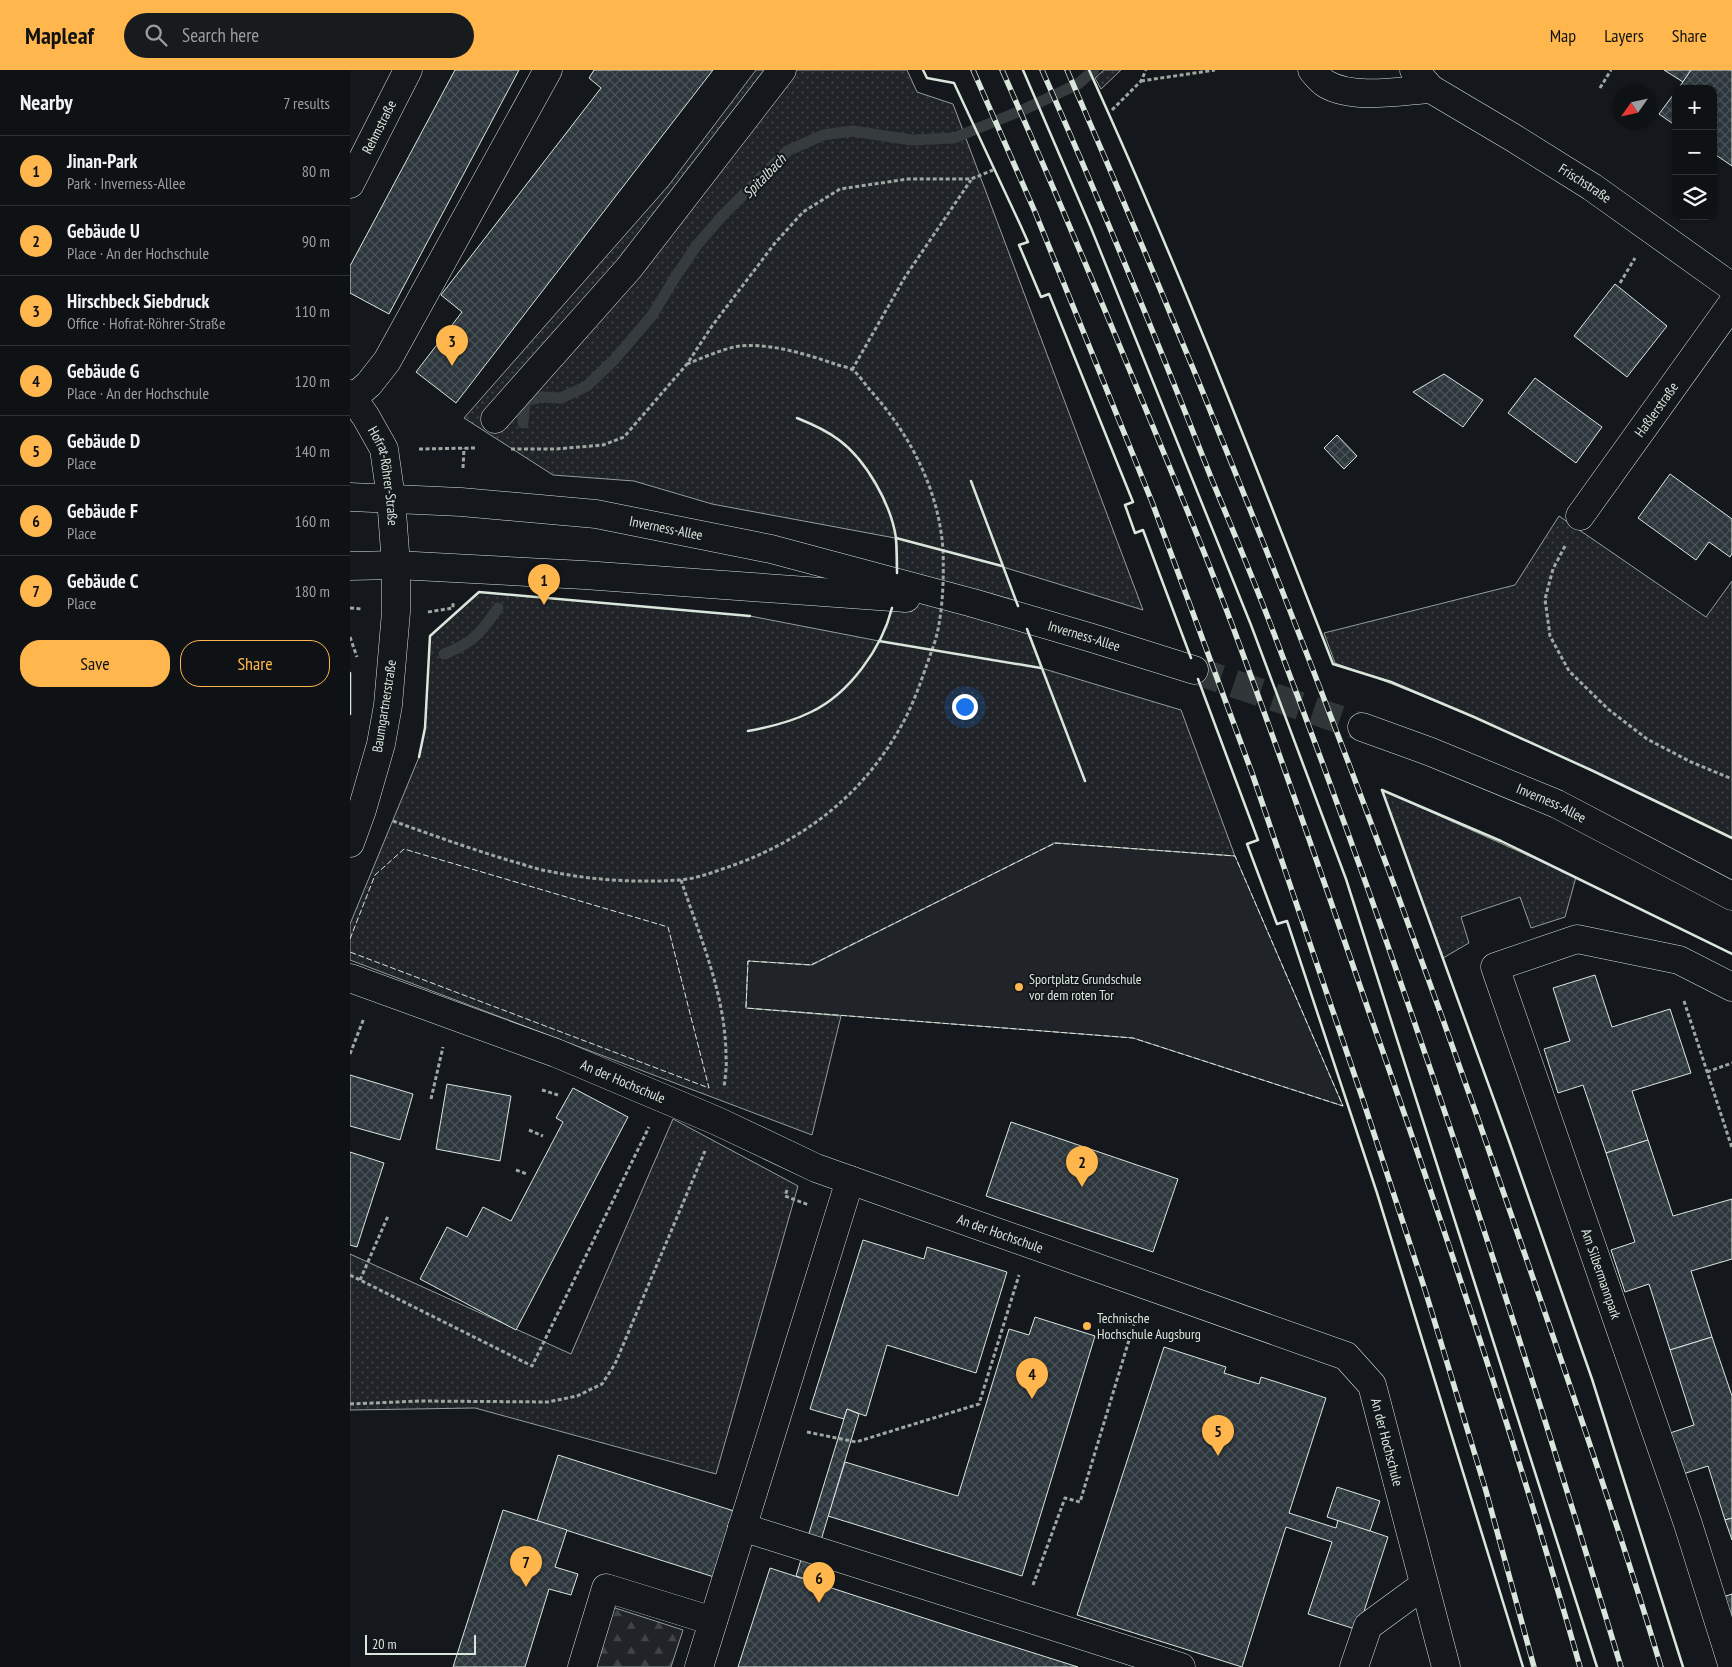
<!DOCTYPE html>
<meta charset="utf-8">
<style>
:root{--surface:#0f1215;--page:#181b1e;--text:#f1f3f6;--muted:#9b9ea0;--line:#2f3234;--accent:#ffb74d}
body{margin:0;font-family:"PT Sans Narrow",sans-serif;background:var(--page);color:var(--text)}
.controls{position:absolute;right:15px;top:15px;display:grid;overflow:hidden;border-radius:10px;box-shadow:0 1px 4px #0004}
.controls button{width:45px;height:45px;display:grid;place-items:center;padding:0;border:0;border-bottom:1px solid var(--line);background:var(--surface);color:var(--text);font:25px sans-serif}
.compass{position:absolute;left:1262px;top:15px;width:45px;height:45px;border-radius:50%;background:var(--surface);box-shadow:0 1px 4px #0004;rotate:236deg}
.scale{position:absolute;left:15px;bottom:12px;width:111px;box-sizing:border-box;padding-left:5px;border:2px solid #d8e6dc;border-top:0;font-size:14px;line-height:18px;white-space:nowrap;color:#d8e6dc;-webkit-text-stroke:4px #14181c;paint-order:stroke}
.you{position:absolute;left:614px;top:636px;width:18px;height:18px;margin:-12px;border:4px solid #fff;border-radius:50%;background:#1a73e8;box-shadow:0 0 0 8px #1a73e833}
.badge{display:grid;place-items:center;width:32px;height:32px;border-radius:50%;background:var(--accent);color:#111;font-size:16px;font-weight:700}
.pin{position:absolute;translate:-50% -41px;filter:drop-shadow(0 1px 2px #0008)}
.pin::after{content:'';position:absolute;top:26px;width:18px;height:15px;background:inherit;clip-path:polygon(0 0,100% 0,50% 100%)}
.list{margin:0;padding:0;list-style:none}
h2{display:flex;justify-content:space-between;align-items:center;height:65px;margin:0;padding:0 20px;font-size:21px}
h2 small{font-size:16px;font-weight:400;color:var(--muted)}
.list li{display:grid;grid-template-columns:32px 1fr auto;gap:15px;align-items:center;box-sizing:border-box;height:70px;padding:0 20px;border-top:1px solid var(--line)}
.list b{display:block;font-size:19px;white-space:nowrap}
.list p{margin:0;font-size:16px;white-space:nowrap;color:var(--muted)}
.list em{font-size:16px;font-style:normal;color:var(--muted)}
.actions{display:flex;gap:10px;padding:15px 20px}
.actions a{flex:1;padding:11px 0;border:1px solid var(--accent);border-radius:20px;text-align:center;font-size:18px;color:var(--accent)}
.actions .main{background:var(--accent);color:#111}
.icon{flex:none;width:28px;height:28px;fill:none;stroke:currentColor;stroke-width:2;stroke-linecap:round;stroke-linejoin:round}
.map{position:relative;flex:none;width:1382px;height:1597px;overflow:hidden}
header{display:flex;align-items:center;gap:30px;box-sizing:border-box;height:70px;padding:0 25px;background:var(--accent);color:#111}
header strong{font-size:24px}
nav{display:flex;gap:28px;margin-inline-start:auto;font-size:18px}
.search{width:350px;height:45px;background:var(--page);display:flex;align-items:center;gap:12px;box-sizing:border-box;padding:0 18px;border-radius:28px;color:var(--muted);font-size:19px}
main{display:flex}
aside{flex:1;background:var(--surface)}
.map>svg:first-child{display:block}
.grass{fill:url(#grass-dots);stroke:#939e99}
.forest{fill:url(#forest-firs);stroke:#939e99}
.garden{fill:#202428;stroke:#939e99}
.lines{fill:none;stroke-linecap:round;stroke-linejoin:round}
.stream{stroke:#363b3e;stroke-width:11}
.building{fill:url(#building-cross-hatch);stroke:#d8e6dc}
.major-tunnel{stroke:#313739;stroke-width:28;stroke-dasharray:28 14;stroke-linecap:butt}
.minor-casing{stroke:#d8e6dc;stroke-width:29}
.major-casing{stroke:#d8e6dc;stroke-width:29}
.path{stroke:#9da8a2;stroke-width:3;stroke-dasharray:4 2.5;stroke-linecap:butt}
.minor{stroke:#14181c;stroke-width:28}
.major{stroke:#14181c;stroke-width:28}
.rail-casing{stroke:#d8e6dc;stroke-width:5.5}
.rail{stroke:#14181c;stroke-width:4;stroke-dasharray:11;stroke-linecap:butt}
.path-bridge{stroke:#9da8a2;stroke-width:3;stroke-dasharray:4 2.5;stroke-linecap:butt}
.fence{stroke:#d8e6dc;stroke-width:1;stroke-dasharray:6 2.5;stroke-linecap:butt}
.wall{stroke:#d8e6dc;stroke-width:2.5}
.poi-dot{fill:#ffb74d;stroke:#14181c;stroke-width:2}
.labels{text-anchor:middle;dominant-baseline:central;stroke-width:4;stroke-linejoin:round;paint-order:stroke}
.street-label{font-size:14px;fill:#d8e6dc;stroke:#14181c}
.poi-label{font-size:14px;fill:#d8e6dc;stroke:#14181c;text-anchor:start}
.water-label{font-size:15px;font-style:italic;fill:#d8e6dc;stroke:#14181c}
</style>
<header>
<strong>Mapleaf</strong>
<div class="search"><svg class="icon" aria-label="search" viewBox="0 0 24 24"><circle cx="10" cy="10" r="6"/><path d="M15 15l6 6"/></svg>Search here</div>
<nav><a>Map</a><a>Layers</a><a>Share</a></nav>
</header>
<main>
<aside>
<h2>Nearby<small>7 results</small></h2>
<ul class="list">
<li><span class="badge">1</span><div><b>Jinan-Park</b><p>Park · Inverness-Allee</p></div><em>80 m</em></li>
<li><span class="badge">2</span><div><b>Gebäude U</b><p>Place · An der Hochschule</p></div><em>90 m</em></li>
<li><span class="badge">3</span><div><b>Hirschbeck Siebdruck</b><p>Office · Hofrat-Röhrer-Straße</p></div><em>110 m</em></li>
<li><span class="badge">4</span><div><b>Gebäude G</b><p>Place · An der Hochschule</p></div><em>120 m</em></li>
<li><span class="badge">5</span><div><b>Gebäude D</b><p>Place</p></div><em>140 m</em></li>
<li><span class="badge">6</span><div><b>Gebäude F</b><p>Place</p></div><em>160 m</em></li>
<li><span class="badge">7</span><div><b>Gebäude C</b><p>Place</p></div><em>180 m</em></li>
</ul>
<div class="actions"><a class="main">Save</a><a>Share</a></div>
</aside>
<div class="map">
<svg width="1382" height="1597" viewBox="0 0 1382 1597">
<defs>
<pattern id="grass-dots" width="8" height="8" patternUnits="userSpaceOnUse" patternTransform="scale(1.25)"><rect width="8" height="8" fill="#202428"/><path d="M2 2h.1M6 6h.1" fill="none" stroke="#404447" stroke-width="1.8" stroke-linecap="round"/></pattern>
<pattern id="forest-firs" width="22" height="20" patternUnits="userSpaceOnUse" patternTransform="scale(1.25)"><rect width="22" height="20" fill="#202428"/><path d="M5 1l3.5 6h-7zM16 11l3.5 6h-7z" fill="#404447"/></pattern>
<pattern id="building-cross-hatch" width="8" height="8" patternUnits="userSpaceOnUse" patternTransform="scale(1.25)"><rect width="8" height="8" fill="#2c363c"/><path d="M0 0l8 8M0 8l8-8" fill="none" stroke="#4a5358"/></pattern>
</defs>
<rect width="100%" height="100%" fill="#14181c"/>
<!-- grass -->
<g class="grass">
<path d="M406,0H557L567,22L603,34L793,540L653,497L691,598L831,640L885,786L705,773L461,895L398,891L396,938L491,946L462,1065L0,890V854L69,687L75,658L80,566L129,522L400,546L529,571C546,538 548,504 545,468L362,434L284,411L203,405L114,348L319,115Z"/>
<polygon points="754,0 771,0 751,19 745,8"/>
<path d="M1209,446L1356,547L1382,511V768C1252,705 1122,641 985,593L974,563L1165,515Z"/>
<polygon points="1032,720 1226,807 1215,847 1181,858 1170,827 1111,847 1119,873 1093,888"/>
<polygon points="323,1049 448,1116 366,1404 125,1338 0,1340 0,1184 221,1284"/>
</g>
<!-- forest -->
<polygon class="forest" points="259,1536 333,1560 321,1597 239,1597"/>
<!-- garden -->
<polygon class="garden" points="705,773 885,786 993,1036 783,968 396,938 398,891 462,895"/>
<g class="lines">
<!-- stream -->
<g class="stream">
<polyline points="173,353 175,331 192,327 211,328 237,316 264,290 288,262 303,244 326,206 347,175 372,146 437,81 473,65 502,61 562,70 604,68 675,39 728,14 744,0"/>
<path d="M94,584C123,573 131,563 148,538"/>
</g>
</g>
<!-- building -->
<g class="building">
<polygon points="105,0 169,0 39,244 0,223 0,196"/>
<polygon points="244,0 363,0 106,333 66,302 112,242 91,225 251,18 239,8"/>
<polygon points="1314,0 1341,0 1333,12"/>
<polygon points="1341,0 1382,0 1382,96 1363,83 1363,19 1328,19"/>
<polygon points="1326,21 1326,56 1309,44"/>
<polygon points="1265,214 1317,256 1277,307 1224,266"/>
<polygon points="1094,304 1133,330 1113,357 1063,322"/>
<polygon points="1185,308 1252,357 1226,393 1158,343"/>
<polygon points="987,365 1007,386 994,399 974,378"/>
<polygon points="1320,404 1382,449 1382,483 1380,487 1359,472 1346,490 1288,448"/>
<polygon points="1245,905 1262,957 1320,939 1341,1003 1282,1021 1298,1070 1256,1083 1233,1015 1208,1023 1194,979 1220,971 1203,918"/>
<polygon points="0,1005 63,1024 50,1070 0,1056"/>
<polygon points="97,1014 161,1026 150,1091 86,1079"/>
<polygon points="223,1018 278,1047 166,1260 70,1209 97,1157 117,1167 133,1137 161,1151 213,1052 206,1048"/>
<polygon points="661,1052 828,1109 803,1182 636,1126"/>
<polygon points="1298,1070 1323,1146 1382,1129 1382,1189 1341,1201 1362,1267 1320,1280 1299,1214 1275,1222 1261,1180 1285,1172 1256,1083"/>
<polygon points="0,1082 34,1093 7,1177 0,1175"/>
<polygon points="513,1170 574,1189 577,1177 657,1202 626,1303 537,1275 516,1346 497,1339 494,1349 460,1339"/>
<polygon points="685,1247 745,1266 672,1506 478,1446 495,1392 608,1426 659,1259 679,1265"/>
<polygon points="1362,1267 1382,1326 1382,1448 1375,1450 1358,1396 1333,1404 1320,1363 1344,1355 1320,1280"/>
<polygon points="814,1277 876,1297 874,1303 909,1314 911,1307 976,1328 939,1443 986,1458 988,1450 1038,1467 1008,1560 958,1544 982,1472 936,1457 892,1597 727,1545"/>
<polygon points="497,1339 509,1344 459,1510 446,1506"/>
<polygon points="208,1385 384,1441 364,1507 187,1451"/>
<polygon points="987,1417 1030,1431 1020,1461 977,1447"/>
<polygon points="153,1440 217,1460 205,1497 228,1504 221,1525 199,1519 175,1597 103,1597"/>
<polygon points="1382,1448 1382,1470 1375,1450"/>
<polygon points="420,1498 614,1561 728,1597 388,1597"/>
<polygon points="1382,1524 1382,1557 1373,1527"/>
</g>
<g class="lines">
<!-- major-tunnel -->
<polyline class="major-tunnel" points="844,600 1012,657"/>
<defs>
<g id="minor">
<path d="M962,0C966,5 971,11 976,14C1003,30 1050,21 1081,19"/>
<path id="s1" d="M1064,0L1081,19L1162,67L1242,117L1382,217"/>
<path id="s2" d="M0,114L58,0"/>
<path id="s3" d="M0,324L16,347L34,379L41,428L46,495V542L38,635L31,674L12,740L0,773"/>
<polyline points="4,327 19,314 37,291 198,0"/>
<polyline points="145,349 279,198 432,0"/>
<path id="s4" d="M1230,446L1382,234"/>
<path id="s5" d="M0,908L206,983L367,1051L466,1098L996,1286L1022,1315L1096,1597"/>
<path id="s6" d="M1382,917L1329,890L1227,869L1145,897L1338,1454L1382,1594"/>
<polyline points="392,1457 831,1597"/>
<polyline points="232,1597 256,1518 363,1551"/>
<polyline points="349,1597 500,1110"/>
<polyline points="1004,1597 1018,1556 1074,1515"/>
</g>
<g id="major">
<path id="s7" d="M0,427L111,432L246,444L421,479L623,533L742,568L844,600"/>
<polyline points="0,496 46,495 234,505 556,528"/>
<path id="s8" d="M1012,657L1081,682L1207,734L1382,826"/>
</g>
</defs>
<!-- minor casing -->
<use href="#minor" class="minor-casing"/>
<!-- major casing -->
<use href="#major" class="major-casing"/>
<!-- path -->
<g class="path">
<polyline points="791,11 865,0"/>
<polyline points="1250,18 1261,0"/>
<polyline points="762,40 791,11 796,0"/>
<polyline points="1270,213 1285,188"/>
<path d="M337,294C352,288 368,281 384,277C414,271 456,284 485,294C490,296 498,297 503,300C509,305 515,314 520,320C560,364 589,420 593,480"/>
<polyline points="502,300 555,207 621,110"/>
<polyline points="69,379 127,378"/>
<polyline points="161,379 206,379 253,375 274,367 337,294 362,256 425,173 453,142 490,119 558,109 621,109 643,100"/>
<polyline points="113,398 114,378"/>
<polyline points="1215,476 1203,499 1195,529 1200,566 1219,601 1258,639 1297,669 1341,692 1382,709"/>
<polyline points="0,538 12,539"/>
<polyline points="78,542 103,538 103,532"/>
<polyline points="0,567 7,587"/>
<path d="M43,751C82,765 121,779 161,791C173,794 185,799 198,801C239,810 286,813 329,810C347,809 366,801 384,795C460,767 518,720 556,647C567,625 574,602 582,580"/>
<path d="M331,810C350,867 376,926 376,987C377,997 375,1008 374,1018"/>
<polyline points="1334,931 1382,1078"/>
<polyline points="0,984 14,948"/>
<polyline points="1357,1002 1382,993"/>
<polyline points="192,1020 208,1025"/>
<polyline points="81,1029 93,977"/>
<polyline points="179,1060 193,1066"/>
<polyline points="166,1100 177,1104"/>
<polyline points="437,1120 435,1126 459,1135"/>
<polyline points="0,1205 182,1296 299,1057"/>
<polyline points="10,1210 38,1146"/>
<polyline points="0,1334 70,1331 198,1332 227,1326 252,1314 265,1294 355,1081"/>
<polyline points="457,1362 506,1372 629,1334 669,1205"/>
<polyline points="683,1515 715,1428 730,1432 786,1247"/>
</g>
<!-- minor -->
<use href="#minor" class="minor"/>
<!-- major -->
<use href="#major" class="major"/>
<defs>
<g id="rail">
<polyline points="623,0 685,142 802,432 902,703 1013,1030 1075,1220 1136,1421 1184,1597"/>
<path d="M652,0C691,88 729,178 766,267C805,362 845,456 881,552C929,680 973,809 1018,939C1094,1156 1167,1375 1230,1597"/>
<path d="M692,0C752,136 808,272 862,410C884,463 906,515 926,569C1055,907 1166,1251 1271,1597"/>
<path d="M717,0C881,377 1030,761 1163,1150C1214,1298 1266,1447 1311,1597"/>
</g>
</defs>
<!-- rail casing -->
<use href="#rail" class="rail-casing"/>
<!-- rail -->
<use href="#rail" class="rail"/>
<!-- path-bridge -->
<path class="path-bridge" d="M582,580C593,552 594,510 593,480"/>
<!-- fence -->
<g class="fence">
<polygon points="705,773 885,786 993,1036 783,968 396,938 398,891 461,895"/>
<polyline points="0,869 25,805 54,779 318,857 359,1018 0,882"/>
</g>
<!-- wall -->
<g class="wall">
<polyline points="573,0 577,8 604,13 669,152 678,172 669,175 691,227 699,224 783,432 775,435 785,463 793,460 841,588"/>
<polyline points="673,0 741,158 901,555 996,809 1247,1597"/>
<path d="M739,0C828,195 905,394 983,594L1041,612L1124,647L1241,700L1382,768"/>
<path d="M447,348C462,354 476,360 489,370C516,390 541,434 546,468C547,480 547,492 547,503"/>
<polyline points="621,411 668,536"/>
<polyline points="546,468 652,496"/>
<polyline points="677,559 735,711"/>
<polyline points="529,571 691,598"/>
<polyline points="0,603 0,644"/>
<polyline points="848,609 908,770 897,774 927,854 937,851 1027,1123 1173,1597"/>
<path d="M398,661C420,657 441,652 461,642C499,624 532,578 542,538"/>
<polyline points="69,687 75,658 80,566 129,522 400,546"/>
<polyline points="1032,720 1160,1074 1242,1309 1333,1597"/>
<polyline points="1032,720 1151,771 1382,884"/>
</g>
</g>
<!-- markers -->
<g class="poi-dot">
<circle cx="669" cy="917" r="5"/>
<circle cx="737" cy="1256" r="5"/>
</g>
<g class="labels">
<!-- street labels -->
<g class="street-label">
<text stroke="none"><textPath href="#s2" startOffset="64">Rehmstraße</textPath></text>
<text stroke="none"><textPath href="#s1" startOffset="206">Frischstraße</textPath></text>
<text stroke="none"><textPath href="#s4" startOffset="131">Haßlerstraße</textPath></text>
<text stroke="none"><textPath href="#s3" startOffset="91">Hofrat-Röhrer-Straße</textPath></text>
<text stroke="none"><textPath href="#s7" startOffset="318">Inverness-Allee</textPath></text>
<text stroke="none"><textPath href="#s7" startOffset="750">Inverness-Allee</textPath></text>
<text transform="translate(34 636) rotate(-81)">Baumgartnerstraße</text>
<text stroke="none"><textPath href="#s8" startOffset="204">Inverness-Allee</textPath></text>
<text stroke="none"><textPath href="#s5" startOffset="292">An der Hochschule</textPath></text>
<text stroke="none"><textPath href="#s5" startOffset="699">An der Hochschule</textPath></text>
<text stroke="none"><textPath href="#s6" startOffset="575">Am Silbermannpark</textPath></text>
<text stroke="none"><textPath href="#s5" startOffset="1164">An der Hochschule</textPath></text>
</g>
<!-- poi labels -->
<g class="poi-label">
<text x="679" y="909">Sportplatz Grundschule<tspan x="679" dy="16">vor dem roten Tor</tspan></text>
<text x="747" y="1248">Technische<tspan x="747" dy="16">Hochschule Augsburg</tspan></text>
</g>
<!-- water labels -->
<g class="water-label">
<text transform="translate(414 106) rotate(-46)">Spitalbach</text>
</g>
</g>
</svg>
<div class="controls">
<button>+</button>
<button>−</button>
<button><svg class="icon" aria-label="layers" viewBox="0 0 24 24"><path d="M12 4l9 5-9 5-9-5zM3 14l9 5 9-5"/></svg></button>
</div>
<svg class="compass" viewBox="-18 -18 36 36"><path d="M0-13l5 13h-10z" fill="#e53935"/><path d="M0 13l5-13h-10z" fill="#9b9ea0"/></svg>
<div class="scale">20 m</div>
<div class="you"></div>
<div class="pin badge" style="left:194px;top:535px">1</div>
<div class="pin badge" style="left:732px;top:1117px">2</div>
<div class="pin badge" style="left:102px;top:296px">3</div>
<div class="pin badge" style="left:682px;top:1329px">4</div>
<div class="pin badge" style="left:868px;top:1386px">5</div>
<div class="pin badge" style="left:469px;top:1533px">6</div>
<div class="pin badge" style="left:176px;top:1517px">7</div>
</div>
</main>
